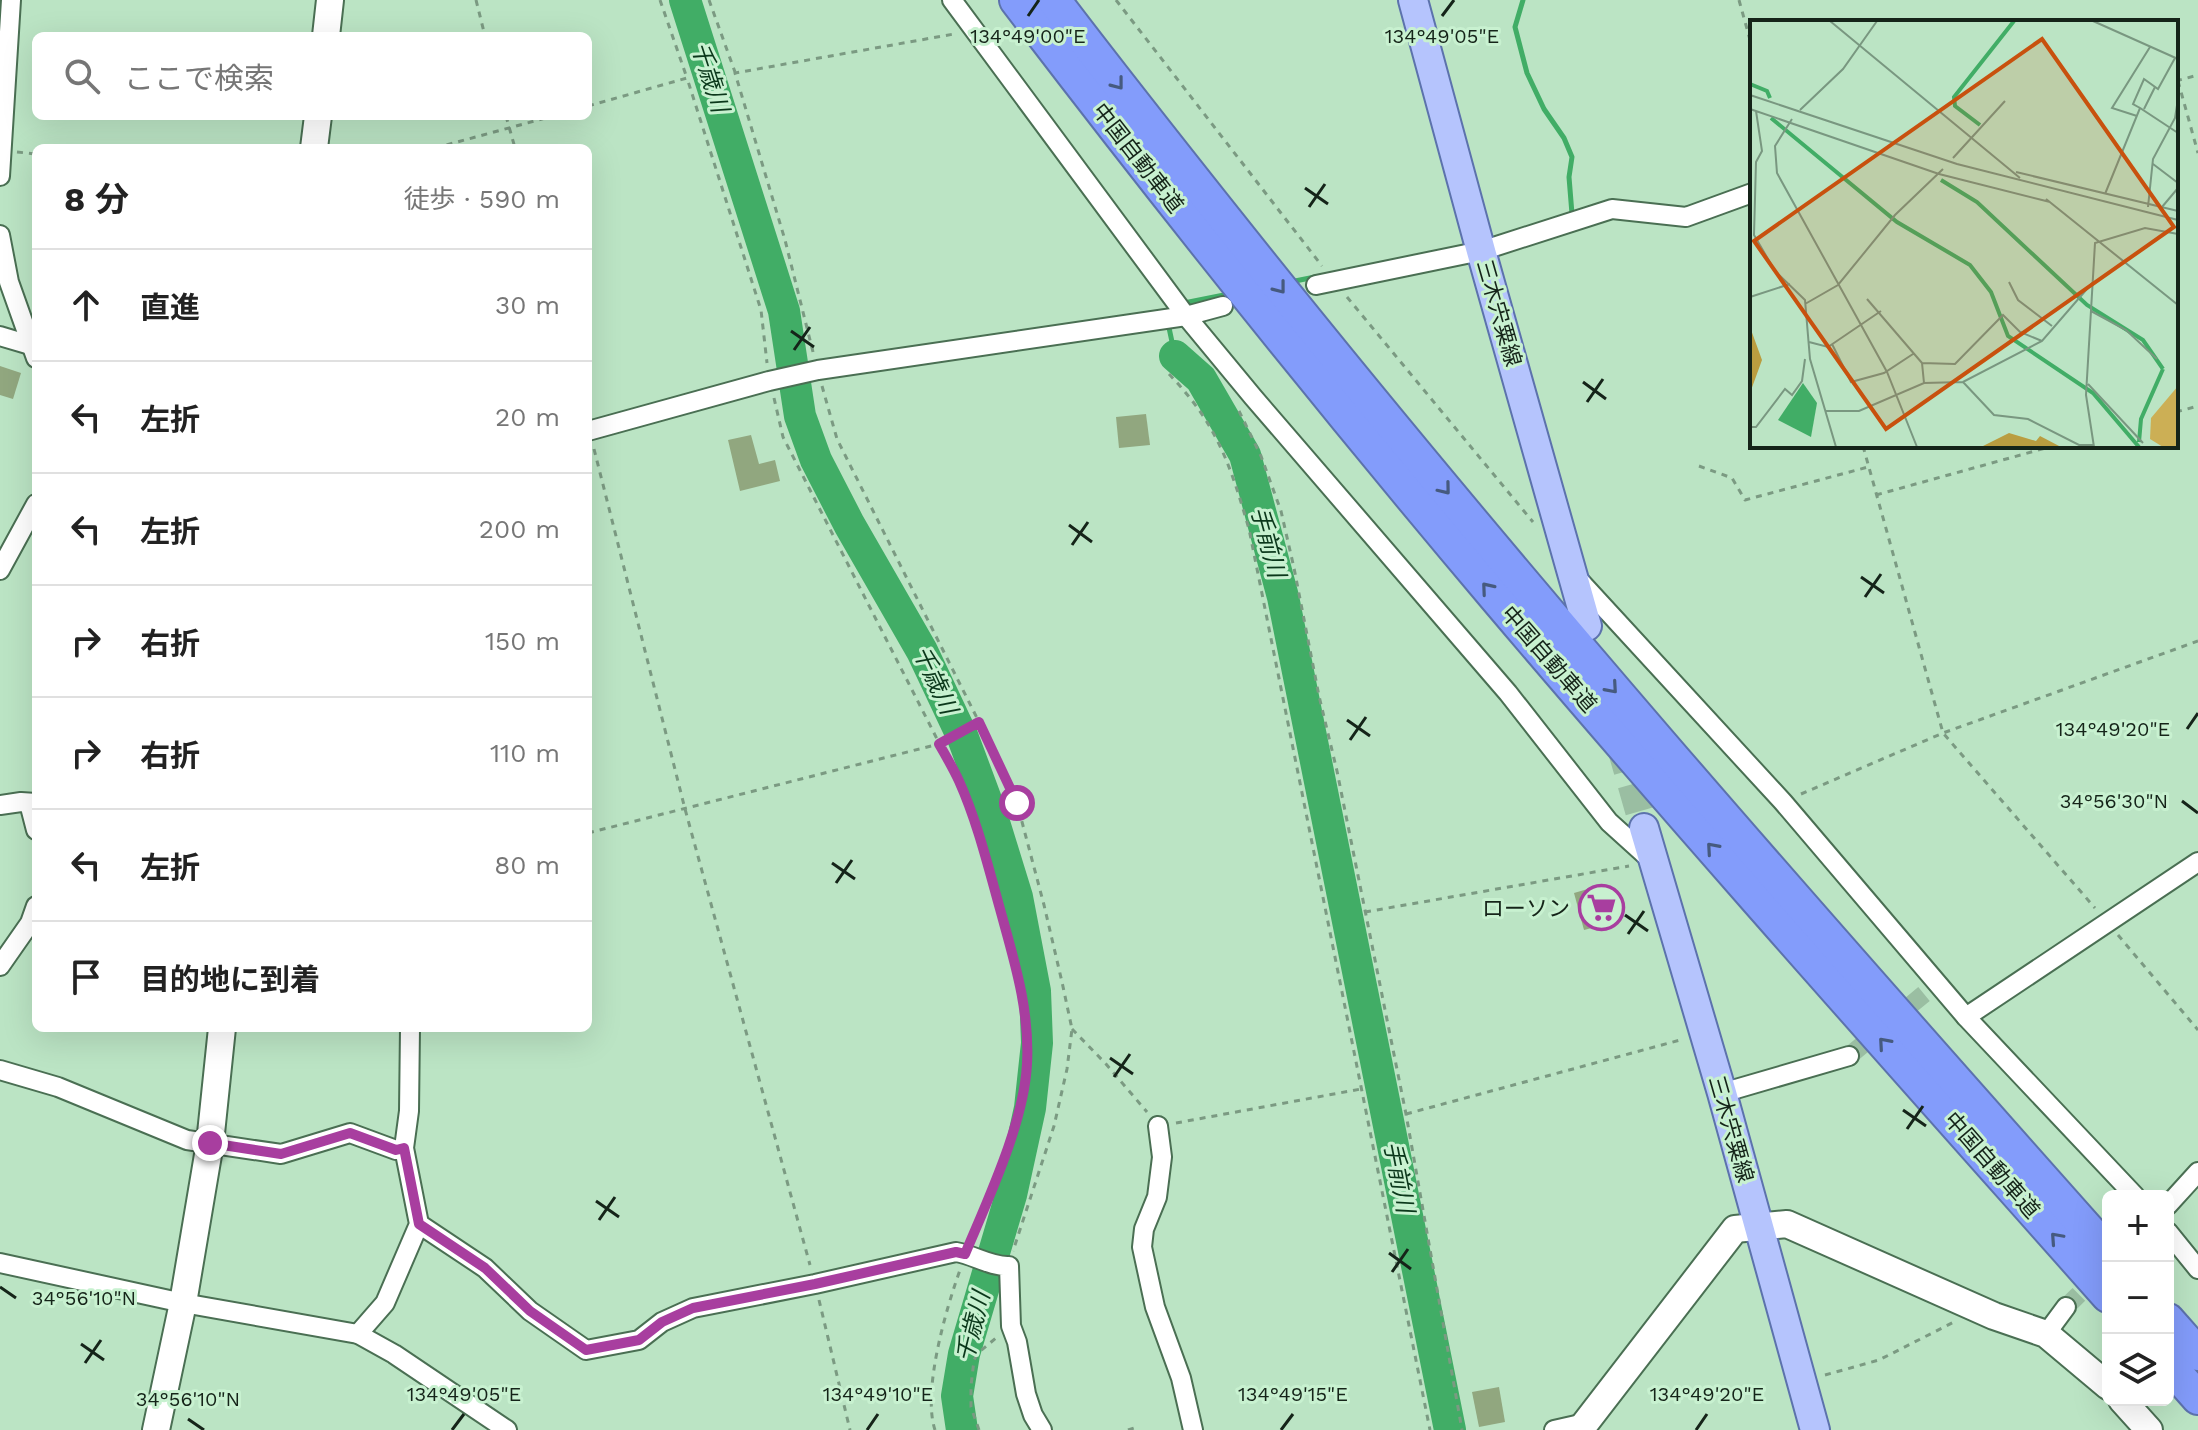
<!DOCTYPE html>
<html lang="ja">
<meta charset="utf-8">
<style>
:root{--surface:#fff;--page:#f2f2f2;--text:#222;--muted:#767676;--line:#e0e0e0}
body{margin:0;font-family:"Work Sans","Noto Sans JP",sans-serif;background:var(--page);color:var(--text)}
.controls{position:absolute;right:24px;bottom:24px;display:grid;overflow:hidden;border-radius:12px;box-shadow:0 8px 32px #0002}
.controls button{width:72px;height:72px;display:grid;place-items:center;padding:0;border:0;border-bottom:2px solid var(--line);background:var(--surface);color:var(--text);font:40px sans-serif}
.stop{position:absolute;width:24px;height:24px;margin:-18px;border:6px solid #a83e9f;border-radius:50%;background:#fff}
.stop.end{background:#a83e9f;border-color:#fff;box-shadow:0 2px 8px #0008}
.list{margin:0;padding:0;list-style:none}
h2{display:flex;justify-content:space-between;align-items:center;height:104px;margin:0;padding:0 32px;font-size:34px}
h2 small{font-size:26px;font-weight:400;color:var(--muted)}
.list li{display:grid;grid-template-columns:52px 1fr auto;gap:24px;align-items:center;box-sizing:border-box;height:112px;padding:0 32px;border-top:2px solid var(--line)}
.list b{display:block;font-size:30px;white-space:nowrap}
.list em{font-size:26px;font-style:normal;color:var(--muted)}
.icon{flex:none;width:44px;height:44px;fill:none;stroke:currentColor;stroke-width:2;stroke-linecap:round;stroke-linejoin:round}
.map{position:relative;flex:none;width:2198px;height:1430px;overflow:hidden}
.search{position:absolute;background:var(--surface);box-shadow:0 8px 32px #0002;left:32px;top:32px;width:560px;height:88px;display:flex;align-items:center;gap:20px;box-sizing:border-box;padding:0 28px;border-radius:12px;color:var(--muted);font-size:30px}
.panel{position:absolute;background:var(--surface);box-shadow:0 8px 32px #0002;left:32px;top:144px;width:560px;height:888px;border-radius:12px}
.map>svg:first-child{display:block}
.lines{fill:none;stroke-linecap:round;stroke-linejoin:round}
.stream{stroke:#41ad66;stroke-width:5}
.river{stroke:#41ad66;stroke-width:32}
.building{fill:#91a77f}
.street-tunnel{stroke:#9abea2;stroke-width:18;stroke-dasharray:18 9;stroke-linecap:butt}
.primary-tunnel{stroke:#9abea2;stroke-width:28;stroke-dasharray:28 14;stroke-linecap:butt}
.street-casing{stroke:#4a6f53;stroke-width:22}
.secondary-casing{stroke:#4a6f53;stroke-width:30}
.primary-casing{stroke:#5c72ac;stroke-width:32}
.highway-casing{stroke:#5c72ac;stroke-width:36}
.path{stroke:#7b9a82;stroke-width:3;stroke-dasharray:6 6;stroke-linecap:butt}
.street{stroke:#fff;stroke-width:18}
.secondary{stroke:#fff;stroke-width:26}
.primary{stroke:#b5c4fd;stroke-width:28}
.highway{stroke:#839cfb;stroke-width:32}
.oneway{stroke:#465a7f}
.route{stroke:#a83e9f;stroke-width:10}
.ticks{fill:none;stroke:#152419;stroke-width:3}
.labels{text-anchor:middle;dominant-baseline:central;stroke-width:6;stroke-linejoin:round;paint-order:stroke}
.street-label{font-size:22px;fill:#152419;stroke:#c8f1d0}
.poi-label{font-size:22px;fill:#152419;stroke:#c8f1d0;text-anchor:end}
.water-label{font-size:24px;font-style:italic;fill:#0b381b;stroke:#c8f1d0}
.inset-river{fill:none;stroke:#41ad66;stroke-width:4}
.inset-road{fill:none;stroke:#799780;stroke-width:2}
.view{fill:#c8510e;fill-opacity:0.15;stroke:#c8510e;stroke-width:4}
.inset-edge{fill:none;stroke:#152419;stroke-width:4}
.ticks-label{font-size:20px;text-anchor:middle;fill:#152419;stroke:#c8f1d0;stroke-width:6;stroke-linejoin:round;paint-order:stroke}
</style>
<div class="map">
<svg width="2198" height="1430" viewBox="0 0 2198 1430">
<rect width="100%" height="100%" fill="#bbe4c4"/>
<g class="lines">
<!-- stream -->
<g class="stream">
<polyline points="1523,0 1515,27 1527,73 1544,109 1564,138 1572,157 1569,177 1572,214 1569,215"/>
<polyline points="1290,282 1315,277"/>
<polyline points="1184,303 1229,294"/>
<polyline points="1168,323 1175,356"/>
</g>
<!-- river -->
<g class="river">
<polyline points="685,0 784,311 800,416 816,460 849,524 922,651 963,738 992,816 1017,897 1035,991 1037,1043 1030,1108 1011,1195 964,1354 957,1396 962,1430"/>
<polyline points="1175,356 1201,379 1245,455 1283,597 1450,1430"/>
</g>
</g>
<!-- building -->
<g class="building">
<polygon points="0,366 21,373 13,399 0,395"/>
<polygon points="1146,414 1150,445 1119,448 1116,417"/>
<polygon points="751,435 759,464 775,460 780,481 740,491 728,440"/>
<polygon points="1605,884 1615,922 1584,930 1574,893"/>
<polygon points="1499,1387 1505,1422 1479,1427 1472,1392"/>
</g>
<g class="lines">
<!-- street-tunnel -->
<g class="street-tunnel">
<polyline points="1849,1056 1924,994"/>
<polyline points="2066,1307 2108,1266"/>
</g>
<!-- primary-tunnel -->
<polyline class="primary-tunnel" points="1620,744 1644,828"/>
<defs>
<g id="street">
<polyline points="952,0 1186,316 1253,397 1508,693 1609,822 1651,860"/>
<polyline points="0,176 11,0"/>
<polyline points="0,235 9,282 36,358"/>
<polyline points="1316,285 1481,251 1612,209 1686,217 1752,193"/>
<polyline points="0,336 30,345"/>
<polyline points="588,431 769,381 818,370 1186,316 1223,306"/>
<polyline points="0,570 36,504"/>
<polyline points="1577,578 1783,802 1966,1017 2135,1196"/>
<polyline points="29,803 36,830"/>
<polyline points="0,805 21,802 36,803"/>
<polyline points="0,966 30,923 36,906"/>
<polyline points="1966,1017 2198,862"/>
<polyline points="0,1070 58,1087 187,1140 281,1154 350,1133 396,1150 404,1148"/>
<polyline points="1722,1093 1849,1056"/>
<polyline points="1158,1126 1162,1157 1157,1197 1144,1229 1142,1247 1155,1307 1181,1378 1193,1430"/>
<polyline points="2168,1205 2198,1172"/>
<path d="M419,1224L485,1268L530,1311L586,1350L639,1340L662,1322L693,1308L815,1284L956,1252C974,1255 991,1267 1009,1266L1011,1326L1017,1342L1026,1394L1033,1415L1042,1430"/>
<polyline points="2168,1232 2198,1269"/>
<polyline points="0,1263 183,1303 358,1334 394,1354 507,1430"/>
<polyline points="358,1334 385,1303 419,1224 404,1148 409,1111 410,1028"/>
<polyline points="2046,1334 2066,1307"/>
<polyline points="1554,1430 1585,1423"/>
</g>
<g id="secondary">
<polyline points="326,36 330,0"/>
<polyline points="314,148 318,116"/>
<polyline points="2122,1400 2149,1430"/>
<polyline points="156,1430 183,1303 210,1143 222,1028"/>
<polyline points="1580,1430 1735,1229 1787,1224 1994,1316 2046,1334 2108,1386"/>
</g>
<g id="primary">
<polyline points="1413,0 1481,251 1587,626"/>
<polyline points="1644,828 1722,1093 1815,1430"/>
</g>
<g id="highway">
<path d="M1016,0C1171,203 1331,403 1496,598C1696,834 1903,1065 2108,1296"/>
<path d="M1054,0C1110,74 1168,147 1226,220C1508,575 1807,914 2108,1252"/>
<polyline points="2168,1320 2198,1354"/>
<polyline points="2168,1364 2198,1398"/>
</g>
</defs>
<!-- street casing -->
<use href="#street" class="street-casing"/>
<!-- secondary casing -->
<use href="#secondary" class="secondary-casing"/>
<!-- primary casing -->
<use href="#primary" class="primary-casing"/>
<!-- highway casing -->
<use href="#highway" class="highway-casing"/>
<!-- path -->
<g class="path">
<polyline points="476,0 485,36"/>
<polyline points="660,0 687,78"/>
<polyline points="709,0 735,72"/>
<polyline points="1116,0 1322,266"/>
<polyline points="1739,0 1752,47"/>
<polyline points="2176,81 2198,75"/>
<polyline points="2178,81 2198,153"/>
<polyline points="588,106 687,78 761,310 767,363"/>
<polyline points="506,116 515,148"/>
<polyline points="435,148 553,116"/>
<polyline points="17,152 36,154"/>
<polyline points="1347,297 1533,522"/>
<polyline points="813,352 785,240 735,73 954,34"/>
<path d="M1169,374C1185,391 1200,409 1211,429C1229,460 1239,495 1249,529L1430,1430"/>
<polyline points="822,386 837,439 979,722 1017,803 1044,905 1062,982 1072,1029 1067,1069 1054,1126 1013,1251"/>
<polyline points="774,398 783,437 959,782 985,857 1019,976 1025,1009 1027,1064 1019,1111 988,1200 972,1237"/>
<polyline points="1239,411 1261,456 1281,511 1294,568 1319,696 1337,771 1406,1114 1462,1430"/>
<polyline points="2176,412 2198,406"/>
<polyline points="1863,446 1943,733 2095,908"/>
<polyline points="594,449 685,809 810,1265"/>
<polyline points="1699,466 1732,478 1745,500 1868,467"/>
<polyline points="1876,495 2053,446"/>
<polyline points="1801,794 1943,733 2198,641"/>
<polyline points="588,833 939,744 979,722"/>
<polyline points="1365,912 1629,866"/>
<polyline points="2118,935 2198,1030"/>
<polyline points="1072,1029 1106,1064 1147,1112"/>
<polyline points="1406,1114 1684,1039"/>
<polyline points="1176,1123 1361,1089"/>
<polyline points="819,1300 850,1430"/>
<polyline points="1825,1375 1879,1360 1954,1322"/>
<path d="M935,1430C922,1391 946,1309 960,1270"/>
<polyline points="979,1430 971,1407 971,1386 974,1360 978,1353 996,1338"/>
<polyline points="1128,1430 1134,1428"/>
</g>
<!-- street -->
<use href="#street" class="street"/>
<!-- secondary -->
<use href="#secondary" class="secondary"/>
<!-- primary -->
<use href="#primary" class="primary"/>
<!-- highway -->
<use href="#highway" class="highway"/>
</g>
<!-- one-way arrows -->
<defs><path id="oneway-chevron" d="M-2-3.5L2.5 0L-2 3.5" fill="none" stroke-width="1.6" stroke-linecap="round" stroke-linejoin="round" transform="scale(2)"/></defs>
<g class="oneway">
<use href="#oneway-chevron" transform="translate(1118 84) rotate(52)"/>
<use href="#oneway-chevron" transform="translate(1280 288) rotate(52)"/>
<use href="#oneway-chevron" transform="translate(1445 489) rotate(51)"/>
<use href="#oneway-chevron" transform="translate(1487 588) rotate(-130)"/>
<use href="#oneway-chevron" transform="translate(1612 688) rotate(49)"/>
<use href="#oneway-chevron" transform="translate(1712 848) rotate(-131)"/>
<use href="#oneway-chevron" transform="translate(1884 1043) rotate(-131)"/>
<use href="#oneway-chevron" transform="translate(2056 1238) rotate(-132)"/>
</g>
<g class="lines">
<!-- route -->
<path class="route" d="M210,1143L281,1154L350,1133L396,1150L404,1148L419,1224L485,1268L530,1311L586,1350L639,1340L662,1322L693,1308L815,1284L956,1252L965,1254C988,1199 1024,1123 1027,1064C1030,1010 1014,960 1000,909C988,866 977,821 959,781C953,768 946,756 939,744L979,722L1017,803"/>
</g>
<!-- ticks -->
<path class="ticks" d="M1028,16L1039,0M1442,16L1454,0M1305,188L1328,204M1309,207L1325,184M791,331L814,347M794,350L810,327M1583,382L1606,399M1587,402L1603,379M1069,525L1092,542M1072,545L1088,522M1861,577L1884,593M1865,597L1881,574M1347,720L1370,736M2187,729L2198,713M1350,740L1366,717M2182,801L2198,813M832,863L855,879M836,883L852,860M1625,915L1648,931M1628,934L1644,911M1110,1058L1133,1074M1114,1077L1130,1054M1903,1110L1926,1126M1907,1129L1923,1106M596,1201L619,1217M599,1220L615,1197M1389,1253L1411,1269M1392,1272L1408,1249M0,1287L16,1298M81,1344L104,1360M85,1363L101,1340M188,1419L204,1430M452,1430L464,1414M867,1430L878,1414M1281,1430L1293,1414M1696,1430L1707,1414"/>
<!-- icons -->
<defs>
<symbol id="supermarket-ring" viewBox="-11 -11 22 22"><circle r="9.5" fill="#c8f1d0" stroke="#a83e9f" stroke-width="1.5"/><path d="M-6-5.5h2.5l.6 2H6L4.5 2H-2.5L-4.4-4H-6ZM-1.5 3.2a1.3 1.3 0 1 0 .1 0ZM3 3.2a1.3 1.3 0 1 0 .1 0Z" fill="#a83e9f"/></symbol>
</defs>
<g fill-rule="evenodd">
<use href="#supermarket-ring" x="1576" y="882" width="51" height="51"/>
</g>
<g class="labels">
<!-- street labels -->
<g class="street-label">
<text transform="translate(1138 158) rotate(52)">中国自動車道</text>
<text transform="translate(1499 313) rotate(74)">三木宍粟線</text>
<text transform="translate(1549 659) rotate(49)">中国自動車道</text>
<text transform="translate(1731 1129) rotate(74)">三木宍粟線</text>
<text transform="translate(1992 1165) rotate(49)">中国自動車道</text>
</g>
<!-- poi labels -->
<g class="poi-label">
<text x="1570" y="908">ローソン</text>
</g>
<!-- water labels -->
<g class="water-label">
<text transform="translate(710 77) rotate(72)">千歳川</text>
<text transform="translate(1268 542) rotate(75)">手前川</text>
<text transform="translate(935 680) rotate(65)">千歳川</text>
<text transform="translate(1399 1177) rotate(79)">手前川</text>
<text transform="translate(973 1327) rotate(-76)">千歳川</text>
</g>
</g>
<!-- overview -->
<g transform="translate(1750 20)">
<rect width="428" height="428" fill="#bbe4c4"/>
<path d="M428,366V427H413L400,419L401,398Z" fill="#ccaf55"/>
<path d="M0,307L12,340L0,373ZM259,413L286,421L290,416L311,427H231Z" fill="#ba9d40"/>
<path d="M53,363L67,383L61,417L28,400Z" fill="#41ad66"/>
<path class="inset-river" d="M0,64L17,71L20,78M21,98L147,202L220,245L241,272L258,316L343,373L389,427M230,105L205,86L204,77L264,1M191,160L227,182L337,285L393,320L413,349M389,422L391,399L413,349"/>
<path class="inset-road" d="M80,1L270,158M343,1L428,39M0,75L207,144L428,200M390,88L383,84L394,59L408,69L425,38M0,89L189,154L300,182M394,89L405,67M50,90L93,49L127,1M6,91L12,131L6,142L4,215L25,251L55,280L60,339L86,427M387,96L362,88L400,27M42,99L25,126L27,153L137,352L167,427M203,138L255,81M403,144L428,163M266,152L428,191M355,174L390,88L428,113M296,179L428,285M398,187L403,139L425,98L428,79M412,187L428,168M259,262L268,280L302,306M0,277L40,264M117,279L172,343L174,363M55,284L88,265L145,195L193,149M341,291L376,310L407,339M59,322L78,327L131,291M82,324L101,362L134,353L163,334M172,343L205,344L253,295L270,312L292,321M213,362L244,395L278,399L329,425H343M338,364L393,423M75,391H109L174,363L213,362L292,321L343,262M0,407H6L35,369L42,375L52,361L55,339M344,427L336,375L345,223L395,208L428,214"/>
<path class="view" d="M292,19L424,207L136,409L4,221Z"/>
<rect width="428" height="428" class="inset-edge"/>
</g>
<g class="ticks-label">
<text x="1028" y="43">134°49'00"E</text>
<text x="1442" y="43">134°49'05"E</text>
<text x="2113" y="736">134°49'20"E</text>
<text x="2114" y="808">34°56'30"N</text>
<text x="84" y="1305">34°56'10"N</text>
<text x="464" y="1401">134°49'05"E</text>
<text x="878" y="1401">134°49'10"E</text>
<text x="1293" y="1401">134°49'15"E</text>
<text x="1707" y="1401">134°49'20"E</text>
<text x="188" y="1406">34°56'10"N</text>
</g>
</svg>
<div class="controls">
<button>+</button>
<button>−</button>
<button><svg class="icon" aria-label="layers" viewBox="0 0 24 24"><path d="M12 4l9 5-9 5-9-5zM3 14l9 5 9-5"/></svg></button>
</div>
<div class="stop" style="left:1017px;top:803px"></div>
<div class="stop end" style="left:210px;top:1143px"></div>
<div class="search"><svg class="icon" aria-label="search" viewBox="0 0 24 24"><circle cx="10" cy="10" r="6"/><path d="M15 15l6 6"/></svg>ここで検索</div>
<section class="panel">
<h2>8 分<small>徒歩 · 590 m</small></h2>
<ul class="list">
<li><svg class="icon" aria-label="ahead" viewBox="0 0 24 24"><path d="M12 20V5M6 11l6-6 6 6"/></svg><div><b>直進</b></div><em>30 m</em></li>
<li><svg class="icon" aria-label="left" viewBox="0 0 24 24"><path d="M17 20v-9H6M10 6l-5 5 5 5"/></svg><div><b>左折</b></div><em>20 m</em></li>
<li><svg class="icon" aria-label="left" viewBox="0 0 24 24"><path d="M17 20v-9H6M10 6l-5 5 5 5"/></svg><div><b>左折</b></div><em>200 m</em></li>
<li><svg class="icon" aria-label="right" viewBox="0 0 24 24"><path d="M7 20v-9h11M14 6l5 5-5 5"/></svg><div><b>右折</b></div><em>150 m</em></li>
<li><svg class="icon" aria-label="right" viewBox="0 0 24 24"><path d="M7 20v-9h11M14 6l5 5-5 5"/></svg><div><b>右折</b></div><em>110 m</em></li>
<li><svg class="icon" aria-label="left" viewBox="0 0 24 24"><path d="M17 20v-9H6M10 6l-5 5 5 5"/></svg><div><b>左折</b></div><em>80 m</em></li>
<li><svg class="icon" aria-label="arrive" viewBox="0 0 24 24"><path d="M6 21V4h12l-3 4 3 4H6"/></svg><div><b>目的地に到着</b></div></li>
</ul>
</section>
</div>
